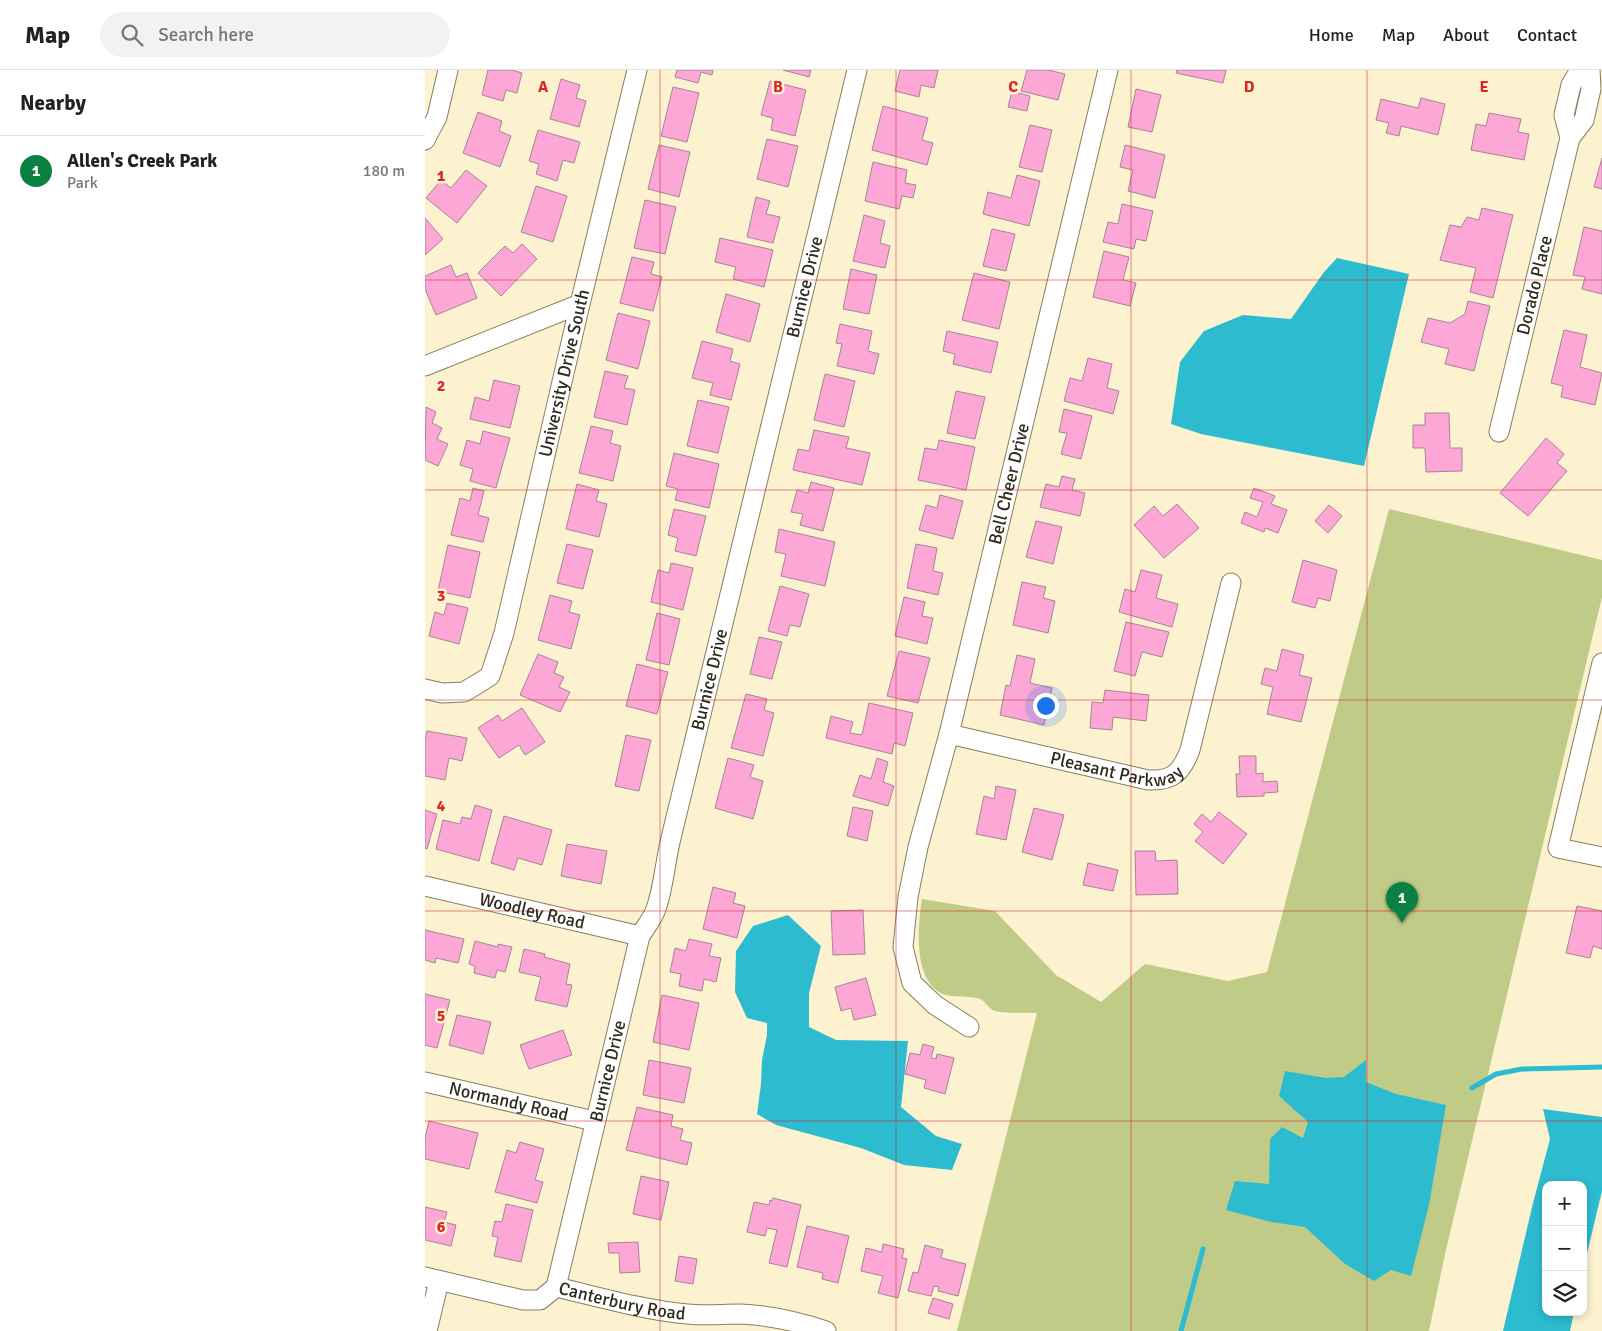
<!DOCTYPE html>
<meta charset="utf-8">
<style>
:root{--surface:#fff;--page:#f2f2f2;--text:#222;--muted:#767676;--line:#e0e0e0;--accent:#0b8043}
body{margin:0;font-family:Signika,sans-serif;background:var(--page);color:var(--text)}
.controls{position:absolute;right:15px;bottom:15px;display:grid;overflow:hidden;border-radius:10px;box-shadow:0 2px 8px #0003}
.controls button{width:45px;height:45px;display:grid;place-items:center;padding:0;border:0;border-bottom:1px solid var(--line);background:var(--surface);color:var(--text);font:25px sans-serif}
.you{position:absolute;left:620px;top:635px;width:18px;height:18px;margin:-12px;border:4px solid #fff;border-radius:50%;background:#1a73e8;box-shadow:0 0 0 8px #1a73e833}
.badge{display:grid;place-items:center;width:32px;height:32px;border-radius:50%;background:var(--accent);color:#fff;font-size:16px;font-weight:700}
.pin{position:absolute;translate:-50% -41px;filter:drop-shadow(0 1px 2px #0008)}
.pin::after{content:'';position:absolute;top:26px;width:18px;height:15px;background:inherit;clip-path:polygon(0 0,100% 0,50% 100%)}
.list{margin:0;padding:0;list-style:none}
h2{display:flex;justify-content:space-between;align-items:center;height:65px;margin:0;padding:0 20px;font-size:21px}
h2 small{font-size:16px;font-weight:400;color:var(--muted)}
.list li{display:grid;grid-template-columns:32px 1fr auto;gap:15px;align-items:center;box-sizing:border-box;height:70px;padding:0 20px;border-top:1px solid var(--line)}
.list b{display:block;font-size:19px;white-space:nowrap}
.list p{margin:0;font-size:16px;white-space:nowrap;color:var(--muted)}
.list em{font-size:16px;font-style:normal;color:var(--muted)}
.icon{flex:none;width:28px;height:28px;fill:none;stroke:currentColor;stroke-width:2;stroke-linecap:round;stroke-linejoin:round}
.map{position:relative;flex:none;width:1177px;height:1261px;overflow:hidden}
header{display:flex;align-items:center;gap:30px;box-sizing:border-box;height:70px;padding:0 25px;background:var(--surface);border-bottom:1px solid var(--line)}
header strong{font-size:24px}
nav{display:flex;gap:28px;margin-inline-start:auto;font-size:18px}
.search{width:350px;height:45px;background:var(--page);display:flex;align-items:center;gap:12px;box-sizing:border-box;padding:0 18px;border-radius:28px;color:var(--muted);font-size:19px}
main{display:flex}
aside{flex:1;background:var(--surface)}
.map>svg:first-child{display:block}
.green{fill:#c1cb88}
.water{fill:#2dbbcf}
.lines{fill:none;stroke-linecap:round;stroke-linejoin:round}
.stream{stroke:#2dbbcf;stroke-width:5}
.building{fill:#fda7d7;stroke:#a58595}
.minor-casing{stroke:#877e5f;stroke-width:21}
.minor{stroke:#fff;stroke-width:19}
.grid{fill:none;stroke:#d62828;stroke-width:1;stroke-opacity:0.55}
.labels{text-anchor:middle;dominant-baseline:central;stroke-width:5;stroke-linejoin:round;paint-order:stroke}
.street-label{font-size:18px;fill:#2e2a1d;stroke:#fcf2d0}
.grid-label{font-size:16px;text-anchor:middle;font-weight:bold;fill:#d62828;stroke:#fcf2d0;stroke-width:5;stroke-linejoin:round;paint-order:stroke}
</style>
<header>
<strong>Map</strong>
<div class="search"><svg class="icon" aria-label="search" viewBox="0 0 24 24"><circle cx="10" cy="10" r="6"/><path d="M15 15l6 6"/></svg>Search here</div>
<nav><a>Home</a><a>Map</a><a>About</a><a>Contact</a></nav>
</header>
<main>
<aside>
<h2>Nearby<small></small></h2>
<ul class="list">
<li><span class="badge">1</span><div><b>Allen's Creek Park</b><p>Park</p></div><em>180 m</em></li>
</ul>
</aside>
<div class="map">
<svg width="1177" height="1261" viewBox="0 0 1177 1261">
<rect width="100%" height="100%" fill="#fcf2d0"/>
<!-- green -->
<path class="green" d="M964,439L1177,490V527L1020,1184L1004,1261H532L612,943C600,942 580,944 570,941C564,939 561,932 555,929C546,925 524,929 514,922C488,906 493,854 497,829L570,841L631,905L676,932L720,894L803,911L842,902Z"/>
<!-- water -->
<g class="water">
<polygon points="912,188 984,204 939,396 776,364 746,354 755,292 779,261 818,245 866,249 899,202"/>
<polygon points="363,845 396,876 384,923 384,957 411,970 483,971 476,1037 511,1066 537,1074 527,1100 479,1095 436,1078 351,1055 332,1044 336,1014 337,990 342,965 342,953 322,948 310,922 311,881 328,856"/>
<polygon points="941,990 941,1012 971,1024 1021,1035 1004,1135 986,1206 966,1200 949,1211 920,1194 880,1157 846,1152 801,1140 810,1111 844,1114 845,1069 857,1057 878,1068 883,1052 854,1026 860,1001 901,1008 919,1007"/>
<polygon points="1118,1039 1177,1047 1177,1121 1158,1200 1158,1115 1121,1115 1121,1242 1149,1242 1145,1261 1078,1261 1108,1133 1125,1069"/>
</g>
<g class="lines">
<!-- stream -->
<g class="stream">
<polyline points="1047,1018 1071,1004 1097,999 1177,997"/>
<polyline points="756,1261 778,1179"/>
</g>
</g>
<!-- building -->
<g class="building">
<polygon points="63,0 87,0 97,3 92,23 81,20 78,31 57,25"/>
<polygon points="252,0 288,0 287,5 276,2 273,13 250,7"/>
<polygon points="358,0 386,0 384,7"/>
<polygon points="475,0 513,0 509,18 496,15 494,27 470,21"/>
<polygon points="602,0 623,0 640,4 633,30 596,21"/>
<polygon points="752,0 801,0 798,13 751,3"/>
<polygon points="136,9 155,15 151,28 161,31 154,57 125,49"/>
<polygon points="345,11 381,20 370,66 346,60 348,48 336,45"/>
<polygon points="248,17 274,23 262,72 236,66"/>
<polygon points="711,19 736,25 727,62 703,57"/>
<polygon points="587,21 605,26 602,41 583,37"/>
<polygon points="996,28 1020,34 1013,65 976,56 974,66 961,63 964,53 951,50 956,29 993,38"/>
<polygon points="458,36 503,48 497,70 508,73 502,95 447,80"/>
<polygon points="53,42 77,51 74,61 86,66 75,97 38,83"/>
<polygon points="1064,43 1096,49 1093,62 1104,64 1099,90 1046,80 1051,54 1061,56"/>
<polygon points="605,55 627,60 617,102 594,97"/>
<polygon points="113,60 155,72 149,93 138,90 132,111 111,104 114,94 104,91"/>
<polygon points="342,69 373,76 363,117 332,109"/>
<polygon points="234,75 265,82 254,127 223,119"/>
<polygon points="700,75 740,85 730,128 703,121 708,100 695,97"/>
<polygon points="1177,88 1177,119 1169,117"/>
<polygon points="448,92 482,100 480,113 491,115 488,128 477,126 474,139 440,131"/>
<polygon points="41,100 62,116 32,153 1,128 16,110 26,118"/>
<polygon points="592,105 615,111 604,156 558,144 563,122 586,128"/>
<polygon points="111,116 142,126 128,172 96,162"/>
<polygon points="331,127 345,131 341,144 355,147 348,173 322,167"/>
<polygon points="220,130 251,137 240,184 209,178"/>
<polygon points="697,134 728,141 721,171 711,169 709,179 678,172 683,152 693,154"/>
<polygon points="1057,138 1088,145 1068,228 1045,222 1051,198 1015,190 1025,155 1036,157 1042,147 1054,150"/>
<polygon points="439,145 460,151 455,173 465,176 460,198 428,191"/>
<polygon points="0,148 18,169 0,185"/>
<polygon points="1159,157 1177,161 1177,224 1157,219 1160,207 1148,205"/>
<polygon points="567,159 590,164 581,201 558,196"/>
<polygon points="295,168 348,180 339,217 308,209 311,197 290,192"/>
<polygon points="97,174 112,189 76,226 53,203 80,176 88,183"/>
<polygon points="679,181 704,187 698,210 711,213 705,236 668,227"/>
<polygon points="207,187 229,192 226,204 237,207 228,241 195,233"/>
<polygon points="26,195 31,207 42,203 52,228 11,245 0,219 0,206"/>
<polygon points="426,199 452,205 444,244 418,239"/>
<polygon points="549,203 585,212 574,259 537,250"/>
<polygon points="301,224 335,234 325,272 291,262"/>
<polygon points="1043,231 1065,236 1049,301 1020,294 1024,279 996,272 1003,248 1025,253 1040,244"/>
<polygon points="193,243 225,251 213,299 181,290"/>
<polygon points="415,254 447,261 443,281 454,284 449,304 412,296 417,274 411,273"/>
<polygon points="1139,260 1162,265 1155,297 1177,303 1170,335 1136,327 1138,316 1126,313"/>
<polygon points="522,261 573,272 566,303 528,294 530,284 518,281"/>
<polygon points="277,271 308,279 305,291 315,294 306,330 285,325 288,313 267,308"/>
<polygon points="663,288 687,294 682,318 694,321 688,344 639,331 645,308 657,311"/>
<polygon points="180,301 203,306 199,318 210,320 202,355 169,347"/>
<polygon points="400,304 430,311 419,357 389,350"/>
<polygon points="69,310 95,316 85,358 45,349 50,327 64,331"/>
<polygon points="531,321 560,327 550,369 522,363"/>
<polygon points="273,330 304,337 293,383 262,376"/>
<polygon points="1,337 11,342 7,353 17,358 12,369 23,374 13,396 0,390"/>
<polygon points="639,339 667,346 656,389 636,384 642,363 634,362"/>
<polygon points="1000,343 1024,343 1025,378 1037,378 1037,401 1001,402 1000,378 988,378 988,355 1000,355"/>
<polygon points="166,356 188,361 185,373 196,376 188,411 154,403"/>
<polygon points="389,360 424,367 421,378 445,383 437,415 368,400 373,379 384,381"/>
<polygon points="58,361 85,368 71,418 45,411 48,399 35,395 42,370 55,374"/>
<polygon points="1121,368 1139,384 1132,393 1142,401 1103,446 1075,423"/>
<polygon points="514,370 550,377 541,420 493,410 500,378 512,380"/>
<polygon points="249,383 294,394 284,438 250,430 253,419 241,416"/>
<polygon points="637,406 650,409 647,420 660,423 655,446 615,437 621,414 634,417"/>
<polygon points="386,412 409,418 398,461 375,455 378,444 366,442 372,420 383,423"/>
<polygon points="152,414 174,420 171,431 182,434 174,467 141,459"/>
<polygon points="48,418 59,421 53,445 64,448 58,472 26,465 35,428 45,431"/>
<polygon points="829,418 850,426 846,434 862,440 853,463 840,458 839,462 816,453 820,442 832,447 838,432 825,428"/>
<polygon points="515,425 538,431 528,469 494,460 501,435 512,438"/>
<polygon points="752,434 774,458 739,488 709,455 729,436 738,446"/>
<polygon points="904,435 917,446 903,463 890,451"/>
<polygon points="249,439 281,446 271,486 250,481 253,468 243,465"/>
<polygon points="611,451 637,457 628,494 601,487"/>
<polygon points="354,459 410,472 400,516 356,506 361,484 350,482"/>
<polygon points="142,474 168,480 158,519 132,513"/>
<polygon points="491,474 512,478 508,501 518,503 513,525 482,518"/>
<polygon points="23,475 55,482 45,528 13,521"/>
<polygon points="878,490 912,500 905,531 893,528 890,538 867,532"/>
<polygon points="246,493 268,498 258,540 226,532 233,500 244,503"/>
<polygon points="716,500 737,505 731,528 753,534 747,557 694,542 700,519 710,522"/>
<polygon points="597,512 621,517 618,528 630,531 623,563 588,555"/>
<polygon points="355,516 384,524 375,557 365,555 362,566 343,561"/>
<polygon points="125,525 147,531 144,542 155,545 146,579 113,570"/>
<polygon points="479,527 500,532 497,546 508,548 502,574 470,566"/>
<polygon points="22,533 43,538 34,574 4,566 10,542 19,545"/>
<polygon points="232,543 255,549 244,595 221,590"/>
<polygon points="701,552 744,562 737,587 717,582 710,606 689,601"/>
<polygon points="334,567 357,572 347,609 325,604"/>
<polygon points="857,579 879,585 874,605 887,608 876,652 842,644 848,617 836,614 840,598 852,601"/>
<polygon points="474,581 505,588 493,633 462,626"/>
<polygon points="113,584 133,592 129,603 139,607 134,617 145,622 135,642 95,625"/>
<polygon points="592,585 610,589 605,613 627,618 619,655 575,645 581,615 585,616"/>
<polygon points="212,594 243,602 232,644 201,636"/>
<polygon points="680,620 724,625 721,651 688,647 687,660 665,658 667,632 678,633"/>
<polygon points="321,624 342,629 339,640 349,643 338,686 306,678"/>
<polygon points="444,633 488,643 480,676 469,673 467,684 401,668 406,646 428,652 425,663 437,665"/>
<polygon points="97,638 120,672 100,685 94,675 74,688 53,658 73,645 77,651"/>
<polygon points="2,661 42,668 37,691 24,688 20,710 0,706 0,671"/>
<polygon points="201,665 226,670 214,721 190,716"/>
<polygon points="814,686 831,686 831,704 838,703 838,712 852,711 853,722 839,723 839,726 812,727 811,704 815,704"/>
<polygon points="303,688 329,695 325,707 338,711 328,749 290,738"/>
<polygon points="452,688 463,692 458,712 469,716 463,736 428,726 435,705 446,709"/>
<polygon points="571,716 591,720 581,770 551,764 559,726 569,729"/>
<polygon points="50,735 67,740 54,791 11,779 18,750 35,754 37,747 46,749"/>
<polygon points="428,737 448,741 442,771 422,766"/>
<polygon points="609,738 639,745 627,790 597,782"/>
<polygon points="0,740 12,744 2,779 0,778"/>
<polygon points="794,742 822,764 798,794 770,771 778,762 769,754 777,744 786,752"/>
<polygon points="79,746 127,760 117,795 93,788 89,800 66,793"/>
<polygon points="142,774 182,781 176,814 136,806"/>
<polygon points="710,781 730,781 731,791 752,790 753,824 711,825"/>
<polygon points="663,793 693,800 688,821 658,815"/>
<polygon points="288,817 311,823 308,833 320,836 312,868 278,859"/>
<polygon points="1152,836 1177,841 1177,879 1168,876 1165,888 1141,883"/>
<polygon points="438,840 440,884 408,885 406,841"/>
<polygon points="0,860 39,869 33,893 11,888 10,893 0,890"/>
<polygon points="264,869 287,874 284,886 296,888 291,912 279,909 277,921 254,916 256,904 245,902 250,878 261,881"/>
<polygon points="50,871 73,877 73,874 87,877 80,902 72,900 70,908 49,903 50,896 44,894"/>
<polygon points="99,879 120,884 119,887 145,894 141,914 147,915 142,937 110,930 116,907 94,902"/>
<polygon points="441,908 451,945 429,950 426,938 416,941 410,917"/>
<polygon points="0,924 25,930 12,978 0,975"/>
<polygon points="237,925 274,933 264,980 228,972"/>
<polygon points="32,945 66,952 58,984 24,975"/>
<polygon points="138,960 147,985 104,999 95,975"/>
<polygon points="498,974 509,977 506,988 511,989 512,984 529,988 520,1024 499,1018 501,1010 480,1004 485,983 495,985"/>
<polygon points="224,990 266,998 259,1033 218,1025"/>
<polygon points="212,1037 248,1045 246,1056 258,1059 255,1070 267,1073 262,1095 201,1080"/>
<polygon points="4,1051 53,1063 44,1099 0,1089 0,1068"/>
<polygon points="95,1072 119,1079 110,1110 118,1112 112,1133 70,1122 82,1080 91,1083"/>
<polygon points="216,1106 244,1112 236,1150 208,1144"/>
<polygon points="348,1128 376,1135 362,1197 344,1193 352,1160 342,1158 340,1166 322,1162 329,1132 344,1135 345,1130 347,1131"/>
<polygon points="81,1134 108,1140 96,1192 69,1186 73,1167 67,1166 70,1151 77,1152"/>
<polygon points="0,1137 22,1142 19,1152 31,1155 26,1176 0,1170"/>
<polygon points="382,1156 424,1166 413,1213 397,1209 398,1203 372,1197"/>
<polygon points="213,1172 215,1202 195,1203 194,1183 184,1183 183,1173"/>
<polygon points="458,1174 479,1179 477,1188 482,1189 473,1228 453,1223 458,1206 436,1201 441,1178 457,1182"/>
<polygon points="500,1175 518,1180 516,1188 541,1194 533,1226 513,1221 514,1217 509,1216 506,1226 483,1221 488,1202 493,1203"/>
<polygon points="254,1186 272,1189 268,1214 250,1211"/>
<polygon points="508,1228 528,1234 524,1249 503,1243"/>
</g>
<g class="lines">
<defs>
<g id="minor">
<polyline points="1145,68 1139,45 1146,15 1155,0"/>
<polyline points="0,70 12,47 23,0"/>
<polyline points="0,296 155,234"/>
<path id="s1" d="M1074,362L1145,68L1159,50L1166,19L1165,0"/>
<polyline points="1177,593 1133,778 1177,787"/>
<path id="s2" d="M0,619L17,623L39,622L54,613L65,606L79,563L155,234L212,0"/>
<path id="s3" d="M524,664L723,710C748,711 756,703 765,680L806,513"/>
<path id="s4" d="M0,816L215,866"/>
<path id="s5" d="M544,957L510,935L487,913L478,877L483,827L493,777L524,664L683,0"/>
<path id="s6" d="M0,1012L169,1051"/>
<path id="s7" d="M0,1207L98,1230H115L131,1217C174,1227 218,1240 262,1244C280,1246 297,1244 315,1244C344,1245 374,1252 401,1261"/>
<path id="s8" d="M131,1217L215,866C220,858 228,848 231,839C239,816 240,792 246,768L432,0"/>
<polyline points="2,1261 14,1211"/>
</g>
</defs>
<!-- minor casing -->
<use href="#minor" class="minor-casing"/>
<!-- minor -->
<use href="#minor" class="minor"/>
</g>
<!-- grid -->
<path class="grid" d="M235,0V1261M471,0V1261M706,0V1261M942,0V1261M0,210H1177M0,420H1177M0,630H1177M0,841H1177M0,1051H1177"/>
<g class="labels">
<!-- street labels -->
<g class="street-label">
<text stroke="none"><textPath href="#s1" startOffset="151">Dorado Place</textPath></text>
<text stroke="none"><textPath href="#s8" startOffset="1032">Burnice Drive</textPath></text>
<text stroke="none"><textPath href="#s2" startOffset="382">University Drive South</textPath></text>
<text stroke="none"><textPath href="#s5" startOffset="585">Bell Cheer Drive</textPath></text>
<text stroke="none"><textPath href="#s8" startOffset="628">Burnice Drive</textPath></text>
<text stroke="none"><textPath href="#s3" startOffset="172">Pleasant Parkway</textPath></text>
<text stroke="none"><textPath href="#s4" startOffset="110">Woodley Road</textPath></text>
<text stroke="none"><textPath href="#s8" startOffset="222">Burnice Drive</textPath></text>
<text stroke="none"><textPath href="#s6" startOffset="86">Normandy Road</textPath></text>
<text stroke="none"><textPath href="#s7" startOffset="206">Canterbury Road</textPath></text>
</g>
</g>
<g class="grid-label">
<text x="118" y="22">A</text>
<text x="353" y="22">B</text>
<text x="588" y="22">C</text>
<text x="824" y="22">D</text>
<text x="1059" y="22">E</text>
<text x="16" y="111">1</text>
<text x="16" y="321">2</text>
<text x="16" y="531">3</text>
<text x="16" y="741">4</text>
<text x="16" y="951">5</text>
<text x="16" y="1162">6</text>
</g>
</svg>
<div class="controls">
<button>+</button>
<button>−</button>
<button><svg class="icon" aria-label="layers" viewBox="0 0 24 24"><path d="M12 4l9 5-9 5-9-5zM3 14l9 5 9-5"/></svg></button>
</div>
<div class="you"></div>
<div class="pin badge" style="left:977px;top:853px">1</div>
</div>
</main>
